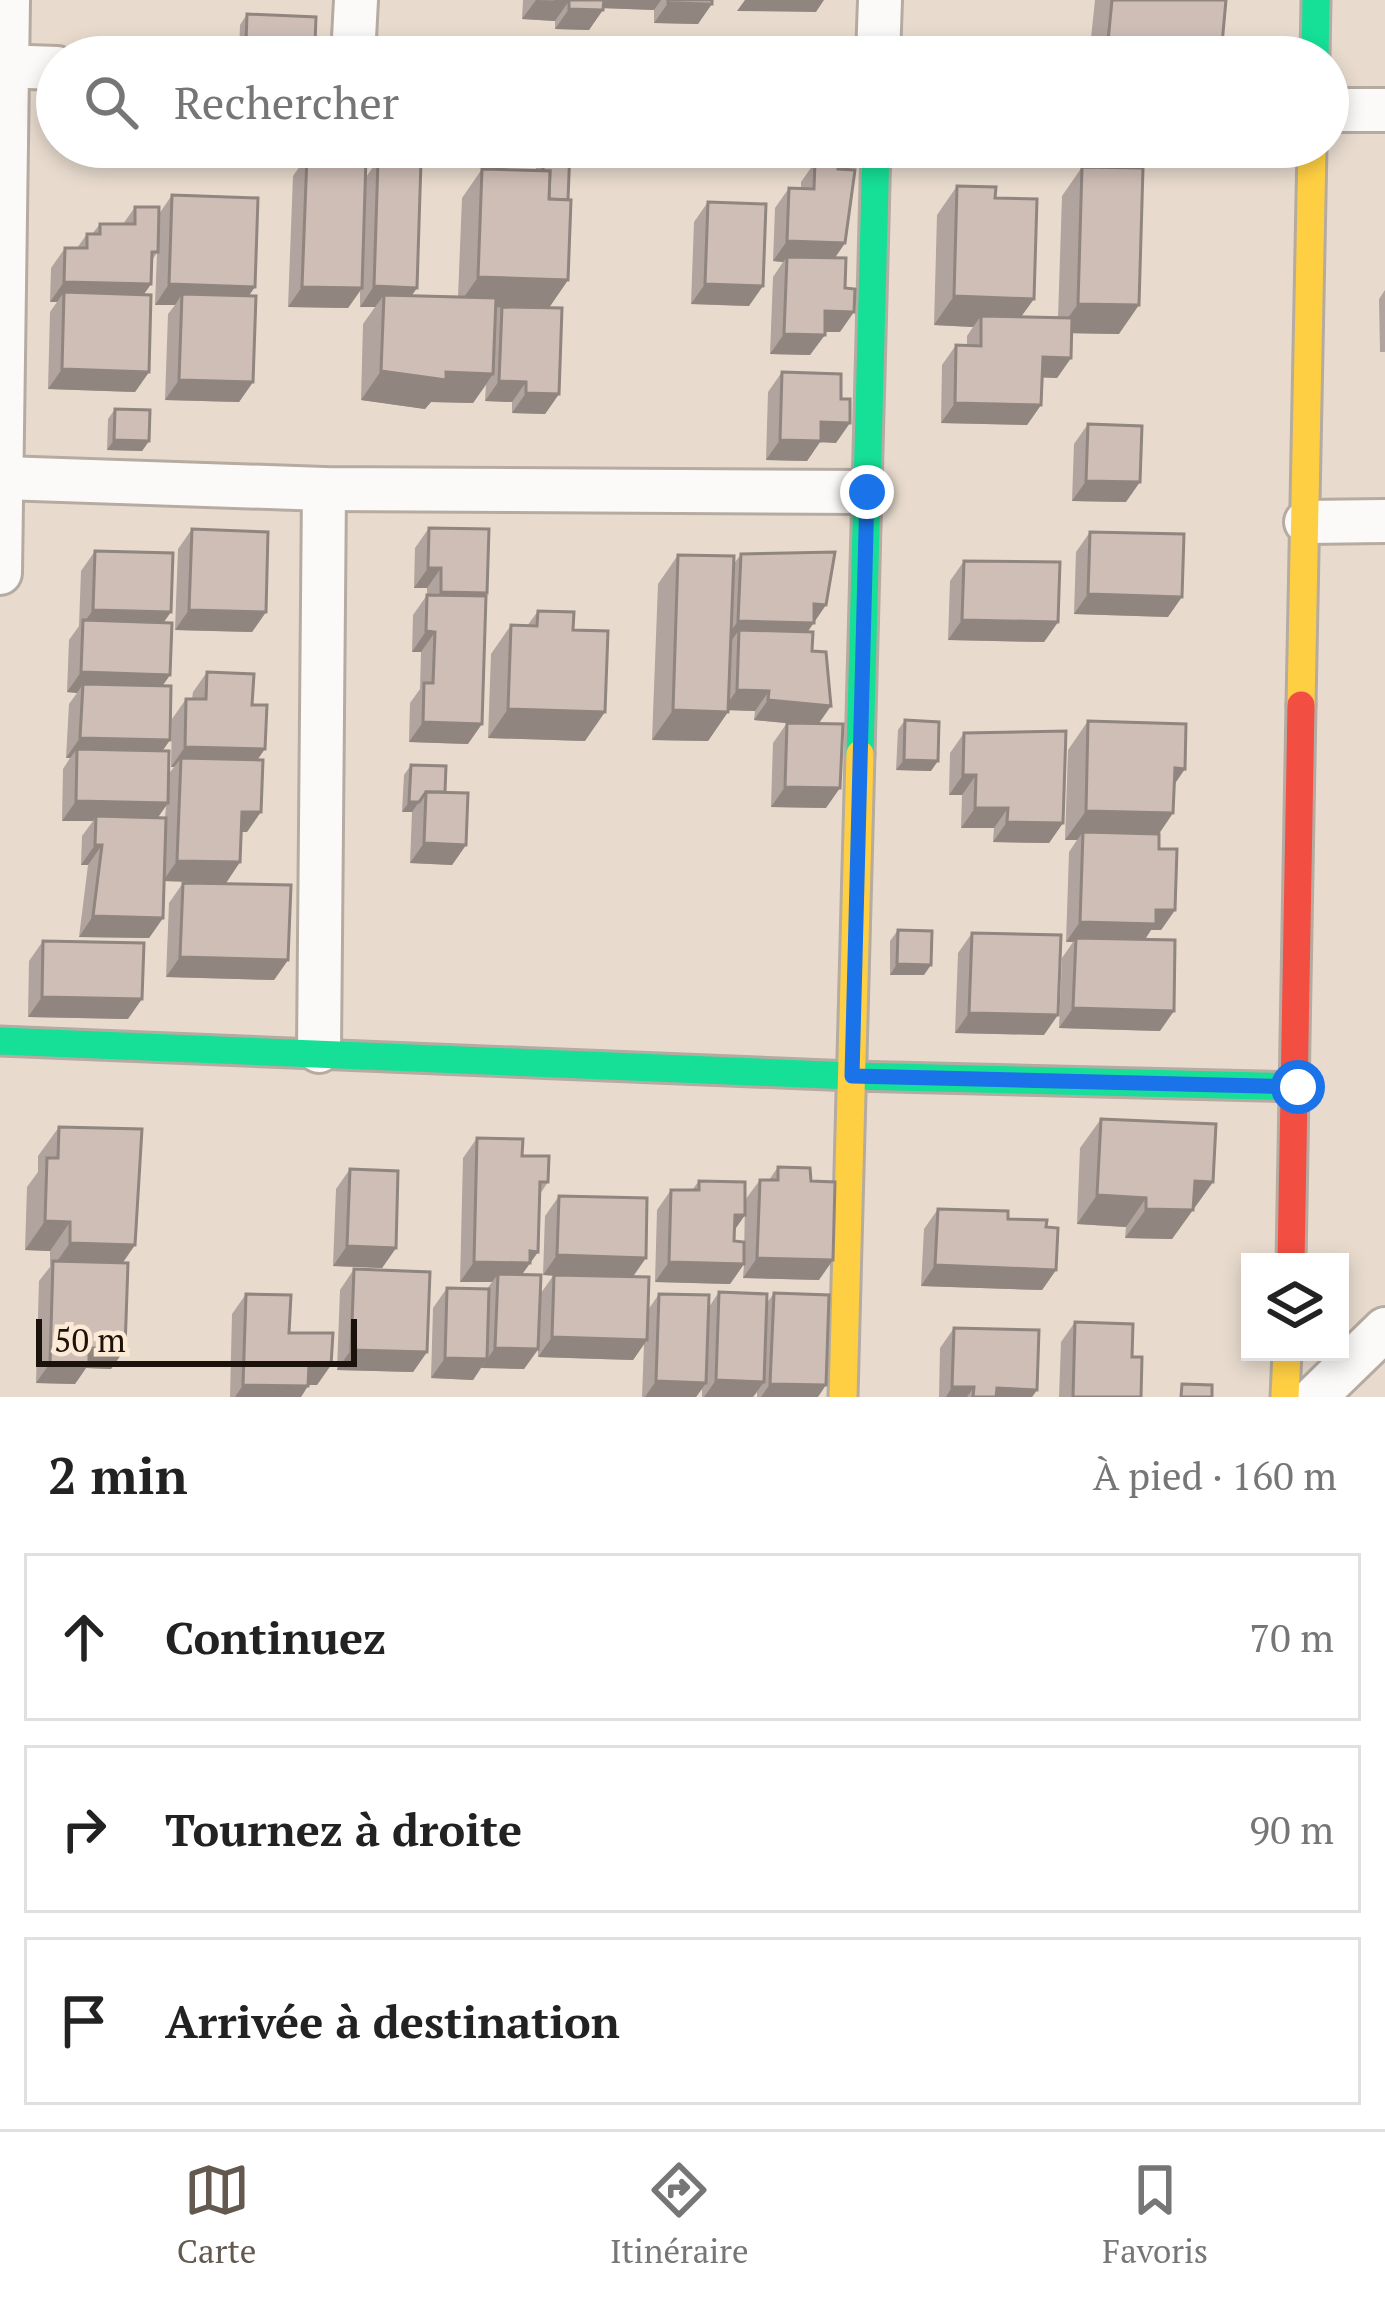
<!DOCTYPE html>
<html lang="fr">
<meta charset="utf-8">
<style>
:root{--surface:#fff;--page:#f2f2f2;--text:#222;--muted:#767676;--line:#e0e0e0;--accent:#63594f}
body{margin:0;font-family:"PT Serif",serif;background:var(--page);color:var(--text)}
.controls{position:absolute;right:36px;bottom:36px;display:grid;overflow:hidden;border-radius:0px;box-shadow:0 6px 18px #0003}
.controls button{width:108px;height:108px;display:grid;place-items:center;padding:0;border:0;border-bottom:3px solid var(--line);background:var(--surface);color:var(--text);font:60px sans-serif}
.scale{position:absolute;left:36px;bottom:30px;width:321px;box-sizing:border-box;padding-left:12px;border:6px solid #1b130b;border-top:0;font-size:33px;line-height:42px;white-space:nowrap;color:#1b130b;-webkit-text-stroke:9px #fce9d6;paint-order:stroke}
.stop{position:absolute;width:36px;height:36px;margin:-27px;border:9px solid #1a73e8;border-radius:50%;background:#fff}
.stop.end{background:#1a73e8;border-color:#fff;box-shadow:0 3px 12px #0008}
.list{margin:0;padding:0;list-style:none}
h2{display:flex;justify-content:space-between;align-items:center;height:156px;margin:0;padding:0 48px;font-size:51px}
h2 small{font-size:39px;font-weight:400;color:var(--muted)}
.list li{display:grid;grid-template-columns:78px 1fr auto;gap:36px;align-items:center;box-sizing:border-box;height:168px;margin:0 24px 24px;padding:0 24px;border:3px solid var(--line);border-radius:0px}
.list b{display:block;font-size:45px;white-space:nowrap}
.list em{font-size:39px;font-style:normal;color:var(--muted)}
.icon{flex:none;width:66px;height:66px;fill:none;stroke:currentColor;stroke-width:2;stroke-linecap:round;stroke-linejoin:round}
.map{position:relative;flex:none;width:1385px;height:1397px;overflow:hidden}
.search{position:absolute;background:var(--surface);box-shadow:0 6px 18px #0003;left:36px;right:36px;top:36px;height:132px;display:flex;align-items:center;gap:30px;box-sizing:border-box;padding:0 42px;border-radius:66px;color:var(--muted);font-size:45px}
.sheet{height:732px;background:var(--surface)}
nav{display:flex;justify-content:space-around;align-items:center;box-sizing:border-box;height:168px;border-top:3px solid var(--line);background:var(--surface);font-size:33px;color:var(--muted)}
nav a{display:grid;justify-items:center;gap:6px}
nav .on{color:var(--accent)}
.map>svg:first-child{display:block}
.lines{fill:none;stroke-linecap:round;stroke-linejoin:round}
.street-casing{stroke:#b5aba1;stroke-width:48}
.fast-casing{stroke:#b5aba1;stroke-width:33}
.slow-casing{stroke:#b5aba1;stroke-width:33}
.jam-casing{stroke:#b5aba1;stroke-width:33}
.street{stroke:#fcfaf8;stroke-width:42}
.fast{stroke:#16e098;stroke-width:27}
.slow{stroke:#ffcf43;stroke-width:27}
.jam{stroke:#f24e42;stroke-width:27}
.wall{fill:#b1a39d;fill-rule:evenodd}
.shaded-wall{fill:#90857f}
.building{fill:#cebeb6;stroke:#90857f;stroke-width:3}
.route{stroke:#1a73e8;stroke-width:15}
</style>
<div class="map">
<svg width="1385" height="1397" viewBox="0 0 1385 1397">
<rect width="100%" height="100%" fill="#e8dbce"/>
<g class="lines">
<defs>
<g id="street">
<polyline points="353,57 356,0"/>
<polyline points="878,57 880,0"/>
<polyline points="0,66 57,68"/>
<polyline points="1328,110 1385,110"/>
<polyline points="4,478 324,489 867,492"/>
<polyline points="1306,522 1385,521"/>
<polyline points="0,573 8,0"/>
<polyline points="319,1051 324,489"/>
<polyline points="1315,1397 1385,1329"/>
</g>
<g id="fast">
<polyline points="1315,57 1316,0"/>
<polyline points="860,754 876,147"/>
<polyline points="0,1041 852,1076 1298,1087"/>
</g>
<g id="slow">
<polyline points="1301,705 1312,147"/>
<polyline points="843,1397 860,754"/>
<polyline points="1285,1397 1287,1352"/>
</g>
<polyline id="jam" points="1291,1262 1301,705"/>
</defs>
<!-- street casing -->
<use href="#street" class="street-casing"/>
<!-- fast casing -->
<use href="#fast" class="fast-casing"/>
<!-- slow casing -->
<use href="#slow" class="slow-casing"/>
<!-- jam casing -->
<use href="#jam" class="jam-casing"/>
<!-- street -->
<use href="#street" class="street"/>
<!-- fast -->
<use href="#fast" class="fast"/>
<!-- slow -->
<use href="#slow" class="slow"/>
<!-- jam -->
<use href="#jam" class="jam"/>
</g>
<!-- wall -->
<g class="wall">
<polygon points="523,0 712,0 698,24 654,23 654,10 603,8 589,30 555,29 555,21 522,19"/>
<polygon points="1095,0 1226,0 1222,44 1213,57 1089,57"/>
<polygon points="247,14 315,44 308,54 239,52 240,25"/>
<polygon points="544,147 568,200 568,280 549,308 559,394 545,414 512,413 512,402 485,401 486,385 473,403 431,402 425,409 361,400 363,324 375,307 360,307 360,291 348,308 288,307 293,176 307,156 366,177 378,160 417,288 411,296 458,297 462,198 482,169 536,171 536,157"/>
<polygon points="815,162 845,243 835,258 840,332 825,332 810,355 770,354 773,277 783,262 773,261 775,208 789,188 801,189 801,182"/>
<polygon points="1082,167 1119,334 1072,333 1071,358 1057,378 1042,377 1041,405 1027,425 941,423 942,365 956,345 967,346 967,336 973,327 934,325 937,215 957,186 995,198 1021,317 1058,318 1062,196"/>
<polygon points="172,195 248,296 253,382 239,402 165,400 168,314 175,305 155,305 157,253 152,260 151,284 144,294 149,372 135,392 48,389 50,312 57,302 50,302 51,268 65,248 77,248 87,234 92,234 100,224 123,224 135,207 159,214"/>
<polygon points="708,202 749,306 691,304 694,222"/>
<polygon points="1385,290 1385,352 1380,352 1379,299"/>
<polygon points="782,372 836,443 820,442 807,461 766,460 768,392"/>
<polygon points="115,409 149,441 142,451 107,450 108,419"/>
<polygon points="1088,424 1126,502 1072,501 1074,444"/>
<polygon points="429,528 487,593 485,596 468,744 409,742 410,703 420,689 421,652 412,652 413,615 427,595 427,588 414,588 415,548"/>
<polygon points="192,529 266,612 252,632 175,630 178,549"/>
<polygon points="1090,532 1168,617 1074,614 1076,552"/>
<path d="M95,551L164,622L170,675L162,686L170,740L162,751L168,775L174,767H171L172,719L186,699H192L193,692L207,672L252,705L257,760L247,832H241L240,862L226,883L164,881L163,918L149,938L79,937L88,865H81L82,836L93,821H62L63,769L70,758H66L69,704L77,693L67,692L69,640L79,626L81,571ZM166,806L165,818H157Z"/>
<polygon points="741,554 808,631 812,651 826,808 771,807 773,743 787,723 754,720 755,711 729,710 708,741 652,740 658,584 678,555 733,565"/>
<polygon points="964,561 1058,622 1044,642 948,640 950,581"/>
<polygon points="538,611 573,630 585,741 488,738 491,654 511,625 527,626"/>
<polygon points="905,720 931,771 896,770 898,730"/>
<polygon points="1088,721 1174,784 1173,813 1159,834 1159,849 1175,910 1161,930 1151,930 1145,939 1160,1031 1059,1028 1062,958 1073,942 1066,942 1069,852 1077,840 1065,840 1068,750"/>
<polygon points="964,733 1063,823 1049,843 993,842 994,828 961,828 962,795 949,795 950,753"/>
<polygon points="411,765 445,792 466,845 452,865 410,863 412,812 402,812 404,775"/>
<polygon points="183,883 288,960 274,980 166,977 169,903"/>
<polygon points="898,930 924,975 890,975 890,941"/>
<polygon points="972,933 1044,1035 955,1033 958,953"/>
<polygon points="43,941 128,1019 28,1017 29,961"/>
<polygon points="1101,1119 1213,1182 1172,1239 1125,1238 1126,1227 1077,1224 1080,1148"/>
<polygon points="59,1127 123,1263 125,1349 111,1369 86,1368 75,1384 36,1383 39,1281 50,1267 50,1251 25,1250 27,1187 38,1172 38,1156"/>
<polygon points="477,1138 522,1156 548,1182 540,1194 538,1252 522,1274 541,1293 553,1276 543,1275 545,1216 559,1196 632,1277 648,1310 659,1294 709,1307 719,1292 766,1304 774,1293 818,1397 757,1397 757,1392 753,1397 702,1397 702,1389 696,1397 642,1397 644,1344 633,1360 538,1357 538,1350 524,1369 481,1367 473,1380 431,1378 433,1308 447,1288 487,1289 492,1282 460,1282 463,1158"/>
<polygon points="778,1167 819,1280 743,1278 744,1264 730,1284 655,1282 657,1210 671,1190 692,1190 699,1181 745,1215 735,1229 734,1241 744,1258 745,1200 760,1180 769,1180"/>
<polygon points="350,1169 396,1248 382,1268 333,1266 336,1189"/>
<polygon points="938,1209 1008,1219 1046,1227 1056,1270 1042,1290 921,1286 924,1229"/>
<polygon points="354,1269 427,1352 413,1372 337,1370 340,1290"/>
<polygon points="246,1294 289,1333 331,1365 317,1385 308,1385 301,1397 230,1397 232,1314"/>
<polygon points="1075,1322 1132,1357 1141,1397 1059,1397 1061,1342"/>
<polygon points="954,1328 1037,1390 1032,1397 939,1397 940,1348"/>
</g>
<!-- shaded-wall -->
<g class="shaded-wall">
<polygon points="536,0 569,1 555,21 522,19"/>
<polygon points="606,0 661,0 654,10 600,8"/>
<polygon points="745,0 824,0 816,12 737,11"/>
<polygon points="668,3 712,4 698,24 654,23"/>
<polygon points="569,9 603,10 589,30 555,29"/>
<polygon points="1108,41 1222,44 1213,57 1097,57"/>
<polygon points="246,42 315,44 308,54 239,52"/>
<polygon points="787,241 845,243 831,263 787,257 783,262 773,261"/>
<polygon points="478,277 568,280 548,309 458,306"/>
<polygon points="64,282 151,284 137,304 64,292 57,302 50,302"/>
<polygon points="169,284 255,287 241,307 182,294 175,305 155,305"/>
<polygon points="705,284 763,286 749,306 691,304"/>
<polygon points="374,286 417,288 403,308 384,295 375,307 360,307"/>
<polygon points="302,287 362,288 348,308 288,307"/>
<polygon points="954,296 1034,299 1013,328 981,316 973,327 934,325"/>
<polygon points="1078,304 1139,305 1119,334 1057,333"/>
<polygon points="825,311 854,312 840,332 811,332"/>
<polygon points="784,334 825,335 810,355 770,354"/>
<polygon points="1043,357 1071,358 1057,378 1029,377"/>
<polygon points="62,369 149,372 135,392 48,389"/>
<polygon points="381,371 446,372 493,374 473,403 431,402 425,409 361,400"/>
<polygon points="179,380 253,382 239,402 165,400"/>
<polygon points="499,381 526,382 512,402 485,401"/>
<polygon points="526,393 559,394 545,414 512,413"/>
<polygon points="955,403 1041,405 1027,425 941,423"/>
<polygon points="821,422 850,423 836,443 820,442 807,461 766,460 780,440"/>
<polygon points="114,440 149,441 142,451 107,450"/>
<polygon points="1086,481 1140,482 1126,502 1072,501"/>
<polygon points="428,568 441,568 427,588 414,588"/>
<polygon points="441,592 487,593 473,613 427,612"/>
<polygon points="1088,594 1182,597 1168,617 1074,614"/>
<polygon points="814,604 826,605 800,643 739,630 731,641 724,641 738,621"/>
<polygon points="93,610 171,612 157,632 83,624"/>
<polygon points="189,610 266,612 252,632 175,630"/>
<polygon points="962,620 1058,622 1044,642 948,640"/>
<polygon points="426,631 435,632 421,652 412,652"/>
<polygon points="81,672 170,675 156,695 83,684 77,693 67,692"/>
<polygon points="737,690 769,691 755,711 723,710"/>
<polygon points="768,700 831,706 817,726 754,720"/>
<polygon points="508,709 605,712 585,741 488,738"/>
<polygon points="673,710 728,712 708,741 652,740"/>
<polygon points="423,722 482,724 468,744 409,742"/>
<polygon points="80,738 170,740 156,760 77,749 70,758 66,758"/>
<polygon points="185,747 265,749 251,769 181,758 174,767 171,767"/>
<polygon points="904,760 938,761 931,771 896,770"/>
<polygon points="1175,768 1185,769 1165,798"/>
<polygon points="963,775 976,775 962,795 949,795"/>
<polygon points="785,787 840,788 826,808 771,807"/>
<polygon points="76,801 168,803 154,823 96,816 93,821 62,821"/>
<polygon points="409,802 419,802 412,812 402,812"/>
<polygon points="975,808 1008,808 994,828 961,828"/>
<polygon points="1086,811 1173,813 1153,842 1083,832 1077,840 1065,840"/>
<polygon points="242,812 261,812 247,832 228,832"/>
<polygon points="1007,822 1063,823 1049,843 993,842"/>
<polygon points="424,843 466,845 452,865 410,863"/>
<polygon points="95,845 102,845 88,865 81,865"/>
<polygon points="177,861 240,862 226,883 163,881"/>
<polygon points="1156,910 1175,910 1161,930 1151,930 1142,944 1076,938 1073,942 1066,942 1080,922"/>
<polygon points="93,916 163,918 149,938 79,937"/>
<polygon points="180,957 288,960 274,980 166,977"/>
<polygon points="897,964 931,965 924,975 890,975"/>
<polygon points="42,997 142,999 128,1019 28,1017"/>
<polygon points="1073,1008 1174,1011 1160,1031 1059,1028"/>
<polygon points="969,1013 1058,1015 1044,1035 955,1033"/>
<polygon points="1195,1181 1213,1182 1172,1239 1125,1238 1146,1209"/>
<polygon points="1097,1195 1146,1198 1126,1227 1077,1224"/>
<polygon points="735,1215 745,1215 731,1235"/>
<polygon points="45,1221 70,1222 50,1251 25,1250"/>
<polygon points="70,1243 135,1245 115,1274 53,1267"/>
<polygon points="347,1246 396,1248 382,1268 333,1266"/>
<polygon points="530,1251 538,1252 516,1283 498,1274 492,1282 460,1282 474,1262"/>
<polygon points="557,1255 646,1258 632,1278 543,1275"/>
<polygon points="757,1258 833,1260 819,1280 743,1278"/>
<polygon points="669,1262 744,1264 730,1284 655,1282"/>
<polygon points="935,1265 1056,1270 1042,1290 921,1286"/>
<polygon points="552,1337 647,1340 633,1360 538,1357"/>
<polygon points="89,1348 125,1349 111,1369 86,1368 75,1384 36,1383 50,1363"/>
<polygon points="495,1348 538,1349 524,1369 481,1368"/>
<polygon points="351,1350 427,1352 413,1372 337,1370"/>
<polygon points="445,1358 487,1359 473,1380 431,1378"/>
<polygon points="309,1365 331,1365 317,1385 295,1385"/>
<polygon points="716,1380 764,1382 753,1397 704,1397"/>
<polygon points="656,1381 706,1383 696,1397 645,1397"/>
<polygon points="770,1384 826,1385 818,1397 761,1397"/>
<polygon points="243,1385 308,1386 301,1397 235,1397"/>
<polygon points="952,1387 974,1387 967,1397 946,1397"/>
<polygon points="997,1388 1037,1390 1032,1397 990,1397"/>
</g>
<!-- building -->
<g class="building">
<polygon points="554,0 604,0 603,10 569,9 569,1"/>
<polygon points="668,0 712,0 712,4 668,3"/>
<polygon points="1112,0 1226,0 1222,44 1108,41"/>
<polygon points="247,14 316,17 315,44 246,42"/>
<polygon points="544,147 570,148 568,200 549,199 550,171 543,171"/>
<polygon points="307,156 366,157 362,288 302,287"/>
<polygon points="378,160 421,161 417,288 374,286"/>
<polygon points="815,162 838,162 838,169 855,170 845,243 787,241 789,188 814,189"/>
<polygon points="1082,167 1143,168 1139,305 1078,304"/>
<polygon points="482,169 550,171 549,199 571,200 568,280 478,277"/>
<polygon points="957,186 996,187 995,198 1037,199 1034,299 954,296"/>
<polygon points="172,195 258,198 255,287 169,284"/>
<polygon points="708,202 766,204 763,286 705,284"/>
<polygon points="135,207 159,207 158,252 152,252 151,284 64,282 65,248 87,248 87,234 100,234 100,224 135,224"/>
<polygon points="787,257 846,258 845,288 855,289 854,312 825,311 825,335 784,334"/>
<polygon points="64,292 151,295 149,372 62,369"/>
<polygon points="182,294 256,296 253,382 179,380"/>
<polygon points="384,295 496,298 493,374 446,372 446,380 381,371"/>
<polygon points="502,307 562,308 559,394 526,393 526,382 499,381"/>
<polygon points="981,316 1072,318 1071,358 1043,357 1041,405 955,403 956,345 981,346"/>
<polygon points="782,372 841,374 841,399 850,399 850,423 821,422 821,441 780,440"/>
<polygon points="115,409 150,410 149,441 114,440"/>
<polygon points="1088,424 1142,426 1140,482 1086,481"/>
<polygon points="429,528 489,529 487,593 441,592 441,568 428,568"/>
<polygon points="192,529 268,532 266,612 189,610"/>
<polygon points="1090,532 1184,534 1182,597 1088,594"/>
<polygon points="95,551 173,553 171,612 93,610"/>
<polygon points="835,552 826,605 814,604 814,623 738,621 741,554"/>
<polygon points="678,555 734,556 728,712 673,710"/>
<polygon points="964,561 1060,562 1058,622 962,620"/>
<polygon points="427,595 486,596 482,724 423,722 424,683 433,683 435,632 426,631"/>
<polygon points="538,611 574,612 573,630 608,631 605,712 508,709 511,625 537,626"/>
<polygon points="83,620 172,623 170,675 81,672"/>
<polygon points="739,630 813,632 812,651 826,652 831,706 768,700 769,691 737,690"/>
<polygon points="207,672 254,674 252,705 267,705 265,749 185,747 186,699 206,699"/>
<polygon points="83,684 171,686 170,740 80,738"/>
<polygon points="905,720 939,722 938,761 904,760"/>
<polygon points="1088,721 1186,724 1185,769 1175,768 1173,813 1086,811"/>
<polygon points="787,723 843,724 840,788 785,787"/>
<polygon points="1066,731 1063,823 1007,822 1008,808 975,808 976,775 963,775 964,733"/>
<polygon points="77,749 169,751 168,803 76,801"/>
<polygon points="181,758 263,760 261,812 242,812 240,862 177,861"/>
<polygon points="411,765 446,766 445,792 426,792 419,802 409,802"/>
<polygon points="426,792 468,793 466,845 424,843"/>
<polygon points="96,816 166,818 163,918 93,916 102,845 95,845"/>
<polygon points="1083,832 1159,834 1159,849 1177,849 1175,910 1156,910 1156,924 1080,922"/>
<polygon points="183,883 291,885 288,960 180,957"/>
<polygon points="898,930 932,931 931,965 897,964"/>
<polygon points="972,933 1061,935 1058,1015 969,1013"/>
<polygon points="1076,938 1175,940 1174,1011 1073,1008"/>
<polygon points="43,941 144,943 142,999 42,997"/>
<polygon points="1101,1119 1216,1124 1213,1182 1195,1181 1193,1210 1146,1209 1146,1198 1097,1195"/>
<polygon points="59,1127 142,1129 135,1245 70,1243 70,1222 45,1221 47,1158 58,1158"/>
<polygon points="477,1138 523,1139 522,1156 549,1156 548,1182 540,1182 538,1252 530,1251 530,1263 474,1262"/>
<polygon points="778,1167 810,1168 811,1181 835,1182 833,1260 757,1258 760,1180 778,1180"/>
<polygon points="350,1169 398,1171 396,1248 347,1246"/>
<polygon points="699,1181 745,1182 745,1215 735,1215 734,1241 744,1242 744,1264 669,1262 671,1190 699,1190"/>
<polygon points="559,1196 647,1198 646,1258 557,1255"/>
<polygon points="938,1209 1008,1211 1008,1219 1047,1220 1046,1227 1058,1228 1056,1270 935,1265"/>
<polygon points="53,1261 128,1263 125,1349 89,1348 89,1364 50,1363"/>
<polygon points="354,1269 430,1272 427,1352 351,1350"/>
<polygon points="498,1274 541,1275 538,1349 495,1348"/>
<polygon points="554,1275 649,1277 647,1340 552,1337"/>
<polygon points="447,1288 489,1289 487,1359 445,1358"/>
<polygon points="719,1292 767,1294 764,1382 716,1380"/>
<polygon points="774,1293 829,1295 826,1385 770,1384"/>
<polygon points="246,1294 291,1295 289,1333 333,1333 331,1365 309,1365 308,1386 243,1385"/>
<polygon points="659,1294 709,1295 706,1383 656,1381"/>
<polygon points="1075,1322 1133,1324 1132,1357 1142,1357 1141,1397 1073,1397"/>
<polygon points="954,1328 1039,1330 1037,1390 997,1388 996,1397 973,1397 974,1387 952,1387"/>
<polygon points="1182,1384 1212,1385 1212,1397 1181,1397"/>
</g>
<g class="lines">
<!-- route -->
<polyline class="route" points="867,492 852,1076 1298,1087"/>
</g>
</svg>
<div class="controls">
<button><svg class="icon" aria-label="layers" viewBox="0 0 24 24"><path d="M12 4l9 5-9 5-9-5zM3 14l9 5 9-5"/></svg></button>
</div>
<div class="scale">50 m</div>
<div class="stop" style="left:1298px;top:1087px"></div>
<div class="stop end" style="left:867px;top:492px"></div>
<div class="search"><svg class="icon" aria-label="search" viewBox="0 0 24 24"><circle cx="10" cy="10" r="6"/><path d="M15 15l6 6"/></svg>Rechercher</div>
</div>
<section class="sheet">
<h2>2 min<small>À pied · 160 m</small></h2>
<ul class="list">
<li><svg class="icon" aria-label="ahead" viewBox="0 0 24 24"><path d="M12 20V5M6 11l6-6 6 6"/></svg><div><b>Continuez</b></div><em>70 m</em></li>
<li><svg class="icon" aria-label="right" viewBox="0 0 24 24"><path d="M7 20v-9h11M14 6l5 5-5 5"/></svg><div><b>Tournez à droite</b></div><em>90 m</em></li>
<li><svg class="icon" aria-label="arrive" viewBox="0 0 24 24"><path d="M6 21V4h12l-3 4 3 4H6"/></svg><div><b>Arrivée à destination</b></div></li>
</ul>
</section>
<nav>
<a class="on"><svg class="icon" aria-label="map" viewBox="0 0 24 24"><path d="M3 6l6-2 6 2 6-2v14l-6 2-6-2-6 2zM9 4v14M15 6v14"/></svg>Carte</a>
<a><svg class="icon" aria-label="directions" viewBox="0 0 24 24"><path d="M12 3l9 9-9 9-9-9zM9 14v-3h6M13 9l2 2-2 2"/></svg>Itinéraire</a>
<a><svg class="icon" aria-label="saved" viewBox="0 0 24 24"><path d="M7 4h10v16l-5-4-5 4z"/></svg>Favoris</a>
</nav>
